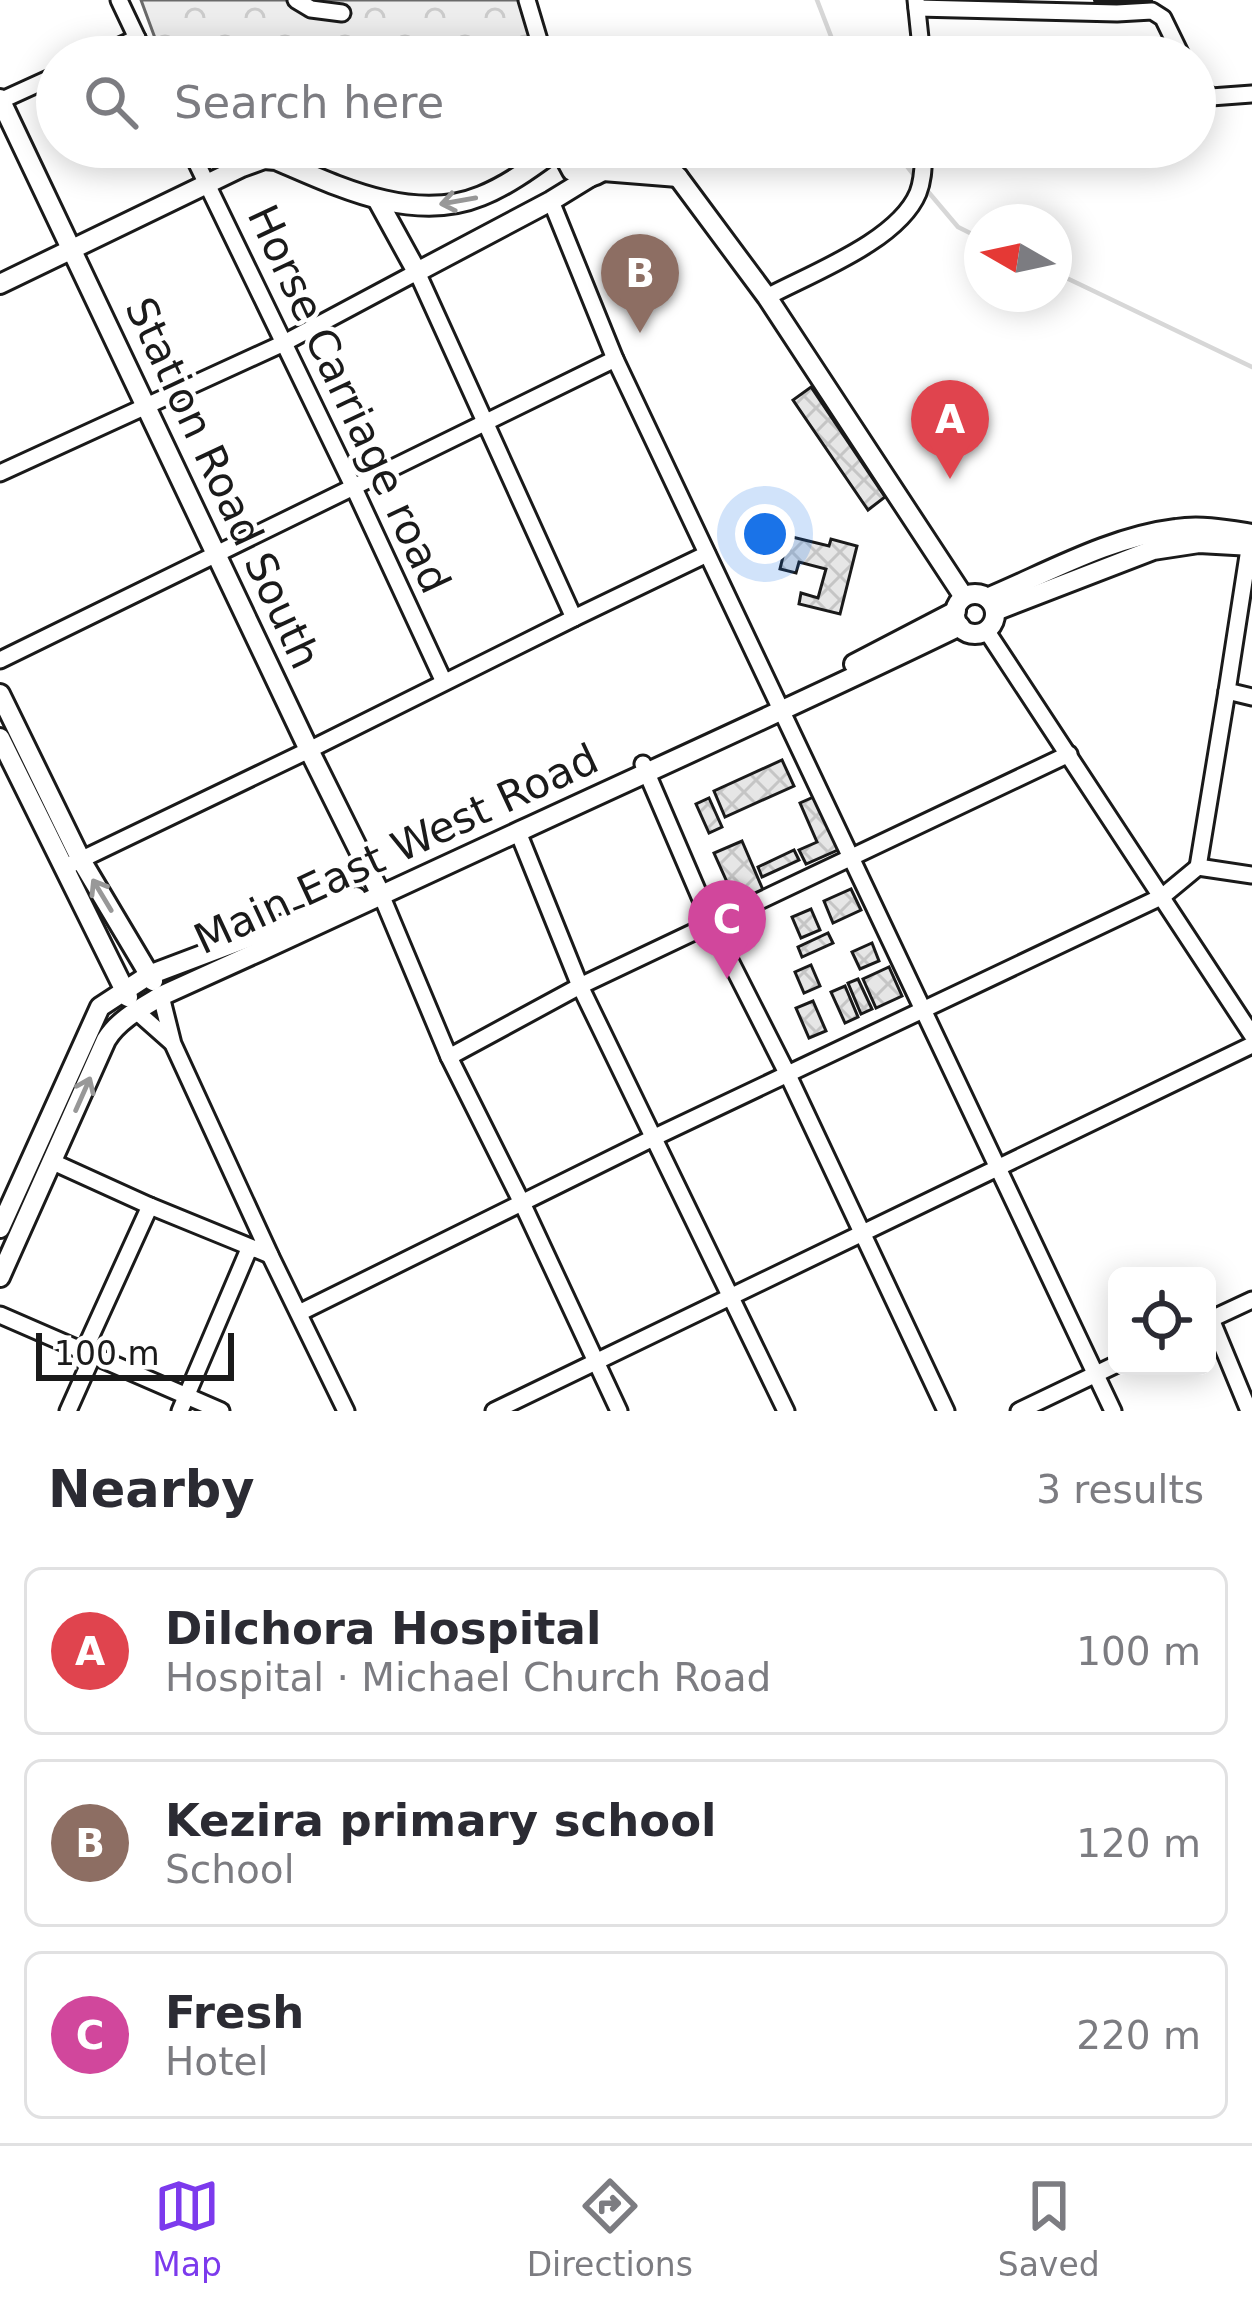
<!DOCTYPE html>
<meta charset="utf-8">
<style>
:root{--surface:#fff;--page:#f7f7f7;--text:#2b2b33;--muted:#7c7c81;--line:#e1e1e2;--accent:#7c3aed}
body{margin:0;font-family:"DejaVu Sans",sans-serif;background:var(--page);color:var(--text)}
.controls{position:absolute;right:36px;bottom:36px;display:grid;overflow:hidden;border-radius:18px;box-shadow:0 6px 30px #0003}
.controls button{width:108px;height:108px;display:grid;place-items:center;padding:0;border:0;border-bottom:3px solid var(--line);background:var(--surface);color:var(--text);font:60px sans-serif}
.compass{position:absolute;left:964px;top:204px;width:108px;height:108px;border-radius:50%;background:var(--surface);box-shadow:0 6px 30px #0003;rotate:279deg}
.scale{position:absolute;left:36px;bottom:30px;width:198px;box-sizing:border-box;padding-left:12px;border:6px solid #1a1a1a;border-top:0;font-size:33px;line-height:42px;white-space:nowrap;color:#1a1a1a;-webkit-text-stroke:9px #fff;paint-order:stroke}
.you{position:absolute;left:765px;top:534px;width:42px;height:42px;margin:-30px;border:9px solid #fff;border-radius:50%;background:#1a73e8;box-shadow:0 0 0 18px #1a73e833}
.badge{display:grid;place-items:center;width:78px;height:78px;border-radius:50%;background:var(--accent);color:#fff;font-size:39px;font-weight:700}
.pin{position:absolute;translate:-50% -99px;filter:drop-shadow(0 3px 6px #0008)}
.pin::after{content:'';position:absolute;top:63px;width:42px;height:36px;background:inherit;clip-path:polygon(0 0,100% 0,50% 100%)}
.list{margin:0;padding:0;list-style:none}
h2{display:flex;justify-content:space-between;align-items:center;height:156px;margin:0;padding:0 48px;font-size:51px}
h2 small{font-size:39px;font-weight:400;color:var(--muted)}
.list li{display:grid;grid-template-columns:78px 1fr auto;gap:36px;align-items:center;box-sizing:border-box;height:168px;margin:0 24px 24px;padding:0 24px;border:3px solid var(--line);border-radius:18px}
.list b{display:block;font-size:45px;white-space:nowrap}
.list p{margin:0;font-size:39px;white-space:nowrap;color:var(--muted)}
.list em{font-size:39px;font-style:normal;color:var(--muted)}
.icon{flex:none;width:66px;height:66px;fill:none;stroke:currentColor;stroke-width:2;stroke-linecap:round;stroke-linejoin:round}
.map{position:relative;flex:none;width:1252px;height:1411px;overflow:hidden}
.search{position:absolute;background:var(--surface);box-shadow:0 6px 30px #0003;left:36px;right:36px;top:36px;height:132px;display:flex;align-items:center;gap:30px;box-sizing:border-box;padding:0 42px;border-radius:66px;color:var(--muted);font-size:45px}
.sheet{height:732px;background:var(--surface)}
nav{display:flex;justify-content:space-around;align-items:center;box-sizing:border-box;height:168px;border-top:3px solid var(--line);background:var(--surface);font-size:33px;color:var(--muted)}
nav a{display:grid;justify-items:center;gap:6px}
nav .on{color:var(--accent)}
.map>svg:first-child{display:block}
.park{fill:url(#park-crowns);stroke:#6a6a6a;stroke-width:3}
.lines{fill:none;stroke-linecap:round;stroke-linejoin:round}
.stream{stroke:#d7d7d7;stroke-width:4.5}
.building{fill:url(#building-cross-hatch);stroke:#1a1a1a;stroke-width:3}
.minor-casing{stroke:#1a1a1a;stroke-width:21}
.major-casing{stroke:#1a1a1a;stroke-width:24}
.minor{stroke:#fff;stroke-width:15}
.major{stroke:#fff;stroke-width:18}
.wall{stroke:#1a1a1a;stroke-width:6}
.oneway{stroke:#989898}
.labels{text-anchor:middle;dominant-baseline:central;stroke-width:9;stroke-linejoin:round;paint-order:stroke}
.street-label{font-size:42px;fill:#1a1a1a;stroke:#fff}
</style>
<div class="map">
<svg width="1252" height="1411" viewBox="0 0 1252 1411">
<defs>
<pattern id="park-crowns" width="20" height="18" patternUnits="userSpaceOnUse" patternTransform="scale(3)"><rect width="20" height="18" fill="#ededed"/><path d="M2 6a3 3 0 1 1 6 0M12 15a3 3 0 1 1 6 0" fill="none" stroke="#cbcbcb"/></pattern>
<pattern id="building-cross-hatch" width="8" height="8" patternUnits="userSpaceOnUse" patternTransform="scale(3)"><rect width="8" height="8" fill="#e6e6e6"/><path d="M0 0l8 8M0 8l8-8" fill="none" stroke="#c5c5c5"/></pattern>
</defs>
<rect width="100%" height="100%" fill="#fff"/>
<!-- park -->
<polygon class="park" points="141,0 528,0 546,57 162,57"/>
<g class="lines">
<!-- stream -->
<g class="stream">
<polyline points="817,0 839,57"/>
<polyline points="892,147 917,179"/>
<polyline points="925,188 958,227 982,239"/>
<polyline points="1054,272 1252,367"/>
</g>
</g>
<!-- building -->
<g class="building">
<polygon points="811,387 885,497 868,510 793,400"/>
<polygon points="788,536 829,546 831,539 857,546 840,614 799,604 801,593 818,598 826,569 799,562 796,573 780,569"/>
<polygon points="782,760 794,786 725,817 714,791"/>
<polygon points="816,796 840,849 806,864 799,850 817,842 800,803"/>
<polygon points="709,798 722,827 709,833 696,804"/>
<polygon points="742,841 763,890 736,902 714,853"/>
<polygon points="794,850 799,860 762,877 758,867"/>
<polygon points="851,889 861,910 833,923 824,901"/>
<polygon points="811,909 820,930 801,938 792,917"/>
<polygon points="828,933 833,943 802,957 798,947"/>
<polygon points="872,943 879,961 860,969 852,952"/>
<polygon points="811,965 820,986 804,993 795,972"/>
<polygon points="889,967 902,996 876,1008 863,979"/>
<polygon points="858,979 872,1009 861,1014 848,983"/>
<polygon points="845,986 858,1017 845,1023 831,992"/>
<polygon points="813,1001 826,1031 809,1038 796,1008"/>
</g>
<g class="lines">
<defs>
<g id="minor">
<polyline points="119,0 146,57"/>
<polyline points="296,0 311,9 342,13"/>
<polyline points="527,0 544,57"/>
<polyline points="916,0 922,57"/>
<polyline points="917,8 1117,13 1152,11 1163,18 1182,57"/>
<polyline points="96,57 137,38"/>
<polyline points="1195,83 1211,97 1252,94"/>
<polyline points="0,101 57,75"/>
<polyline points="189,147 354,488 444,682"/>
<polyline points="551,201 615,359"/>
<path d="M767,297C812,273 898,241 918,193C924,178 923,163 924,147"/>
<polyline points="0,473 284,343 417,272 574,618 707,554"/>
<polyline points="1251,536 1227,691 1252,697"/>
<polyline points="986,630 1252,1035"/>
<polyline points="0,660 615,359 1113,1411"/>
<polyline points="643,764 712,925 787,1073 946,1411"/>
<polyline points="518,832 580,986 786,1411"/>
<polyline points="72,864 309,750 574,618"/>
<polyline points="1198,867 1227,691"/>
<polyline points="382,897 449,1057 523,1205 619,1411"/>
<polyline points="161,996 173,1044 270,1255 346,1411"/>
<polyline points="136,1011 171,1042"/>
<polyline points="449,1057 580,986 1069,754"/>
<polyline points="53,1162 150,1206 270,1255"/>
<polyline points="299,1313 655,1137 1163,896 1198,867 1252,875"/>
<polyline points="0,1315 221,1411"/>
<polyline points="1211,1319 1249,1411"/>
<polyline points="1207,1321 1252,1300"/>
<polyline points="84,1351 150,1206"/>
<polyline points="68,1411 93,1355"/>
<polyline points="180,1411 249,1249"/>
<polyline points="494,1411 1252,1045"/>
<polyline points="1019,1411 1117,1364"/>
</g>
<g id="major">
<polyline points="0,99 309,750 382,897"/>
<path d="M566,147L565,158L572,171L590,177C605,173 613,162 609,147"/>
<polyline points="649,147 678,177 767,297 964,597"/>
<polyline points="603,171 678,177"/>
<polyline points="378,201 417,272 551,201 590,177"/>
<path d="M0,284L242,167L264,159L276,160C337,186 413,224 481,196C509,185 535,165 560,147"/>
<circle cx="975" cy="614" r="20"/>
<path d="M987,598C1047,573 1110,537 1176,529C1201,525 1227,530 1252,534"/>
<polyline points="995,611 1153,550 1199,543 1252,546"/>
<polyline points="854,664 956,611"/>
<polyline points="0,694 81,860 153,981"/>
<polyline points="0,738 128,997"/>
<polyline points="0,1228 100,1007 149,975 356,897"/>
<path d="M0,1277L106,1040C118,1020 141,1008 161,996C281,942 400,887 520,831C667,763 814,697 960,626"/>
</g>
</defs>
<!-- minor casing -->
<use href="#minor" class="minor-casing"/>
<!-- major casing -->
<use href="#major" class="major-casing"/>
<!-- minor -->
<use href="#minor" class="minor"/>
<!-- major -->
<use href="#major" class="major"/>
<!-- wall -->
<polyline class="wall" points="1096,0 1150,0"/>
</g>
<!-- one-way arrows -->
<defs><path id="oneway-shaft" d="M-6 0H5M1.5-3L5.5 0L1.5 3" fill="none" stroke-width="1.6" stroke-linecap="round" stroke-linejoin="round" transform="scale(3)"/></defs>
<g class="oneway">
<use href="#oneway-shaft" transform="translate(458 201) rotate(170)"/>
<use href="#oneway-shaft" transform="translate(102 895) rotate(-121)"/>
<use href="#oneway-shaft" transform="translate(83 1094) rotate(-66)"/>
</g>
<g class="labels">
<!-- street labels -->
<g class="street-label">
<text transform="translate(349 399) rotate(65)">Horse Carriage road</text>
<text transform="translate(223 483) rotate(65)">Station Road South</text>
<text transform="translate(396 849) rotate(-25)">Main East West Road</text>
</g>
</g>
</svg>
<div class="controls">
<button><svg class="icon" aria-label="locate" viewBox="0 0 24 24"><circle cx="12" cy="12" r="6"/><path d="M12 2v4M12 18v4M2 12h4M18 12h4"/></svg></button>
</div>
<svg class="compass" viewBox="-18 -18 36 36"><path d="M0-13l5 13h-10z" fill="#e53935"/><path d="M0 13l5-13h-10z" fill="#7c7c81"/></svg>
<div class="scale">100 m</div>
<div class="you"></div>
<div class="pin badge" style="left:950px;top:479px;background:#e0444e">A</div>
<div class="pin badge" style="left:640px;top:333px;background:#8d6e63">B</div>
<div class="pin badge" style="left:727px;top:979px;background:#d1479c">C</div>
<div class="search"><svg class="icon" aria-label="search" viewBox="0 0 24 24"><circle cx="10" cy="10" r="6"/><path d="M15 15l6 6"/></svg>Search here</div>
</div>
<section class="sheet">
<h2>Nearby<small>3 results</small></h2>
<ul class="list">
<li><span class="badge" style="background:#e0444e">A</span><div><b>Dilchora Hospital</b><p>Hospital · Michael Church Road</p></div><em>100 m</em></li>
<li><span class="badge" style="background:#8d6e63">B</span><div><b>Kezira primary school</b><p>School</p></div><em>120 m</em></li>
<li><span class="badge" style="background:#d1479c">C</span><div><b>Fresh</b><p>Hotel</p></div><em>220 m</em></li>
</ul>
</section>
<nav>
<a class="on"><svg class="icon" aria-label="map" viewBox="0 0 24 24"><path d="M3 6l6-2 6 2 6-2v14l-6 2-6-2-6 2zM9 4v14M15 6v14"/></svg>Map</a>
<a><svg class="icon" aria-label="directions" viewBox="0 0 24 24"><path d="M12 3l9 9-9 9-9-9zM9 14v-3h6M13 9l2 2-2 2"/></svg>Directions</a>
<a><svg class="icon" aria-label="saved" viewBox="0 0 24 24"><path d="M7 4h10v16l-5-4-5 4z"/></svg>Saved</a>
</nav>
